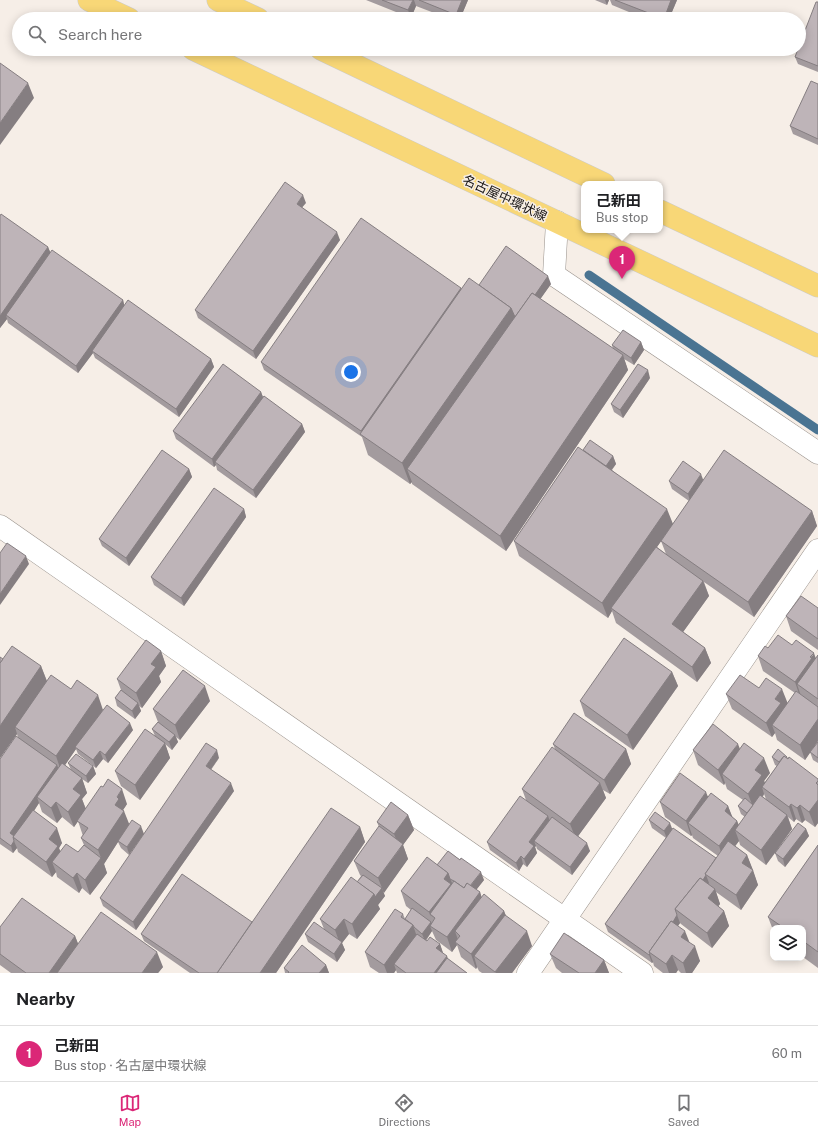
<!DOCTYPE html>
<meta charset="utf-8">
<style>
:root{--surface:#fff;--page:#f2f2f2;--text:#202124;--muted:#757577;--line:#e0e0e0;--accent:#db2777}
body{margin:0;font-family:"Public Sans","Noto Sans JP",sans-serif;background:var(--page);color:var(--text)}
.controls{position:absolute;right:12px;bottom:12px;display:grid;overflow:hidden;border-radius:8px;box-shadow:0 2px 10px #0003}
.controls button{width:36px;height:36px;display:grid;place-items:center;padding:0;border:0;border-bottom:1px solid var(--line);background:var(--surface);color:var(--text);font:20px sans-serif}
.you{position:absolute;left:351px;top:372px;width:14px;height:14px;margin:-10px;border:3px solid #fff;border-radius:50%;background:#1a73e8;box-shadow:0 0 0 6px #1a73e833}
.badge{display:grid;place-items:center;width:26px;height:26px;border-radius:50%;background:var(--accent);color:#fff;font-size:13px;font-weight:700}
.pin{position:absolute;translate:-50% -33px;filter:drop-shadow(0 1px 2px #0008)}
.pin::after{content:'';position:absolute;top:21px;width:14px;height:12px;background:inherit;clip-path:polygon(0 0,100% 0,50% 100%)}
.popup{position:absolute;left:581px;top:181px;width:82px;height:52px;box-sizing:border-box;display:grid;place-content:center;border-radius:8px;background:var(--surface);filter:drop-shadow(0 1px 3px #0005);font-size:13px;white-space:nowrap;color:var(--muted)}
.popup b{font-size:15px;color:var(--text)}
.popup::after{content:'';position:absolute;left:50%;top:100%;margin-left:-8px;border:8px solid transparent;border-top-color:var(--surface)}
.list{margin:0;padding:0;list-style:none}
h2{display:flex;justify-content:space-between;align-items:center;height:52px;margin:0;padding:0 16px;font-size:17px}
h2 small{font-size:13px;font-weight:400;color:var(--muted)}
.list li{display:grid;grid-template-columns:26px 1fr auto;gap:12px;align-items:center;box-sizing:border-box;height:56px;padding:0 16px;border-top:1px solid var(--line)}
.list b{display:block;font-size:15px;white-space:nowrap}
.list p{margin:0;font-size:13px;white-space:nowrap;color:var(--muted)}
.list em{font-size:13px;font-style:normal;color:var(--muted)}
.icon{flex:none;width:22px;height:22px;fill:none;stroke:currentColor;stroke-width:2;stroke-linecap:round;stroke-linejoin:round}
.map{position:relative;flex:none;width:818px;height:973px;overflow:hidden}
.search{position:absolute;background:var(--surface);box-shadow:0 2px 10px #0003;left:12px;right:12px;top:12px;height:44px;display:flex;align-items:center;gap:10px;box-sizing:border-box;padding:0 14px;border-radius:22px;color:var(--muted);font-size:15px}
.sheet{height:108px;background:var(--surface)}
nav{display:flex;justify-content:space-around;align-items:center;box-sizing:border-box;height:56px;border-top:1px solid var(--line);background:var(--surface);font-size:11px;color:var(--muted)}
nav a{display:grid;justify-items:center;gap:2px}
nav .on{color:var(--accent)}
.map>svg:first-child{display:block}
.lines{fill:none;stroke-linecap:round;stroke-linejoin:round}
.stream{stroke:#4a7492;stroke-width:9}
.street-casing{stroke:#98918b;stroke-width:23}
.primary-casing{stroke:#cccccb;stroke-width:23}
.street{stroke:#fff;stroke-width:22}
.primary{stroke:#f8d777;stroke-width:22}
.wall{fill:#a39b9e;fill-rule:evenodd}
.shaded-wall{fill:#857e81}
.building{fill:#beb4b8;stroke:#857e81}
.labels{text-anchor:middle;dominant-baseline:central;stroke-width:3;stroke-linejoin:round;paint-order:stroke}
.street-label{font-size:13px;fill:#181513;stroke:#f6eee7}
</style>
<div class="map">
<svg width="818" height="973" viewBox="0 0 818 973">
<rect width="100%" height="100%" fill="#f6eee7"/>
<g class="lines">
<!-- stream -->
<polyline class="stream" points="589,275 818,430"/>
<defs>
<g id="street">
<polyline points="557,222 554,275 818,453"/>
<polyline points="0,526 642,973"/>
<polyline points="528,973 818,550"/>
</g>
<g id="primary">
<polyline points="89,0 129,19"/>
<polyline points="218,0 258,19"/>
<polyline points="193,49 818,346"/>
<polyline points="321,49 604,184"/>
<polyline points="660,211 818,286"/>
</g>
</defs>
<!-- street casing -->
<use href="#street" class="street-casing"/>
<!-- primary casing -->
<use href="#primary" class="primary-casing"/>
<!-- street -->
<use href="#street" class="street"/>
<!-- primary -->
<use href="#primary" class="primary"/>
</g>
<!-- wall -->
<g class="wall">
<polygon points="366,0 468,0 460,19 450,19 416,6 411,18"/>
<polygon points="595,0 609,0 607,5"/>
<polygon points="610,0 677,0 669,19 646,19 612,5"/>
<polygon points="818,2 818,72 798,64 795,57"/>
<polygon points="818,84 818,145 793,134 790,126"/>
<polygon points="306,203 302,207 340,240 256,359 198,318 195,310"/>
<polygon points="0,216 48,247 50,252 123,300 124,305 211,359 214,367 179,417 95,358 93,353 78,373 8,323 7,319 0,328"/>
<polygon points="551,284 540,299 613,349 612,345 641,342 644,350 634,365 624,359 628,370 506,551 412,484 412,482 410,484 368,455 362,437 264,370 261,362 461,289 479,285"/>
<polygon points="650,378 623,418 614,412 611,404"/>
<polygon points="261,392 263,397 302,424 305,432 256,498 217,470 216,465 214,467 176,439 173,431"/>
<polygon points="583,450 613,456 616,464 612,470 673,524 657,547 666,554 661,541 689,501 672,489 669,481 704,480 812,511 817,526 754,617 704,582 709,596 683,632 705,648 711,663 697,682 616,623 612,611 608,618 519,556 514,541"/>
<polygon points="189,469 192,477 129,566 102,546 99,539"/>
<polygon points="244,509 246,517 184,606 154,585 151,577"/>
<polygon points="818,608 818,650 791,631 786,616"/>
<polygon points="792,645 816,658 818,655 818,741 805,760 777,740 775,733 772,737 732,709 726,694 759,688 787,704 795,693 763,671 758,656 768,648"/>
<polygon points="161,651 166,666 159,676 161,682 142,708 139,706 141,711 135,719 117,706 115,698 121,690 117,679"/>
<path d="M3,659L41,666L47,681L71,689L103,710L100,714L133,730L108,763L103,759L96,768L78,754L76,749L65,765L71,770L68,763L93,766L96,774L88,783L82,779L87,793L82,799L86,809L127,804L123,810L129,855L121,848L118,842L104,864L107,873L90,895L82,888L79,893L57,877L56,872L52,877L18,852L17,848L13,853L0,844V759L18,738L17,734L0,758ZM39,803L42,812L57,823L62,817L74,827L78,821L83,836L81,838L84,845L78,852L60,851L59,848L62,843L34,811Z"/>
<polygon points="672,672 678,686 633,750 585,716 580,701"/>
<polygon points="210,701 180,740 176,737 178,742 172,750 165,744 170,758 140,800 121,786 115,771 155,736 152,729 158,722 153,709"/>
<polygon points="818,742 818,763 813,760 810,752"/>
<polygon points="553,744 626,749 631,764 610,794 603,790 606,798 578,836 590,851 572,875 537,849 536,846 535,847 537,853 527,867 523,864 519,871 490,850 487,842 526,800 522,789 555,749"/>
<path d="M740,749L770,773L764,781L765,782L777,766L775,765L772,757H787L788,758L818,779V823L815,827L805,820L802,823L796,819L794,822L788,817L792,829L778,849L806,829L809,836L785,867L778,861L775,853L766,865L740,845L739,841L735,846L747,855L758,885L741,910L716,892L720,904L718,906L724,911L729,926L712,948L681,924L680,923L678,926L689,942L700,961L692,973H681L678,970L676,973H663L654,966L653,962L652,963L608,932L605,924L666,838L652,828L649,820L672,829L716,858L718,856L693,838L692,835L691,836L665,817L660,802L708,796L728,806L732,817L737,821L739,825L745,817L741,814L738,806L743,800L727,789L725,783L724,785L698,765L693,750ZM764,794L766,799L763,797Z"/>
<polygon points="219,758 211,770 234,791 136,930 103,906 100,898"/>
<polygon points="408,815 414,830 403,845 408,859 383,893 385,896 378,905 380,909 357,939 349,934 342,943 345,950 337,962 308,942 305,934 324,929 320,919 357,882 361,876 360,875 354,861 379,827 377,822"/>
<polygon points="360,827 365,842 276,973 190,973 144,941 141,934 252,922"/>
<polygon points="818,845 818,968 803,957 803,928 773,928 773,930 768,917"/>
<polygon points="437,865 484,880 476,890 480,892 481,897 504,911 506,916 532,946 512,973 482,973 479,971 477,967 476,969 461,957 457,945 452,952 436,940 432,931 426,941 440,944 443,953 448,959 467,973 397,973 396,970 394,973 379,973 370,967 365,952 403,914 405,919 411,910 406,906 401,891"/>
<polygon points="0,927 75,936 78,944 163,967 158,973 11,973 0,965"/>
<polygon points="550,954 604,960 609,973 562,973 556,968"/>
<polygon points="326,965 329,973 285,973 284,968"/>
</g>
<!-- shaded-wall -->
<g class="shaded-wall">
<polygon points="413,0 414,0 416,6 411,18 408,10"/>
<polygon points="462,0 468,0 460,19 457,19 456,15"/>
<polygon points="605,0 609,0 607,5"/>
<polygon points="671,0 677,0 669,19 664,19"/>
<polygon points="28,83 34,98 0,145 0,123"/>
<polygon points="303,195 306,203 299,211 297,204"/>
<polygon points="337,232 340,240 256,359 253,351"/>
<polygon points="48,247 51,254 6,315 7,319 0,328 0,316"/>
<polygon points="548,276 551,284 416,476 407,469 412,482 410,484 402,463 511,308"/>
<polygon points="461,288 463,295 363,435 361,431"/>
<polygon points="123,300 125,308 92,351 93,353 78,373 76,366"/>
<polygon points="641,342 644,350 634,365 631,358"/>
<polygon points="623,355 628,370 506,551 500,536"/>
<polygon points="211,359 214,367 179,417 176,409"/>
<polygon points="648,370 650,378 623,418 620,410"/>
<polygon points="261,392 264,400 215,462 216,465 214,467 212,459"/>
<polygon points="302,424 305,432 256,498 253,490"/>
<polygon points="613,456 616,464 609,473 606,466"/>
<polygon points="189,469 192,477 129,566 126,558"/>
<polygon points="701,474 704,482 690,501 688,494"/>
<polygon points="244,509 246,517 184,606 181,598"/>
<polygon points="667,509 673,524 613,610 611,608 612,611 608,618 602,603"/>
<polygon points="812,511 817,526 754,617 748,602"/>
<polygon points="26,556 29,564 0,605 0,594"/>
<polygon points="703,581 709,596 678,639 672,624"/>
<polygon points="705,648 711,663 697,682 692,667"/>
<polygon points="161,651 166,666 159,676 161,682 142,708 136,693 151,664"/>
<polygon points="814,653 818,665 797,684 801,696 800,697 795,682"/>
<polygon points="41,666 49,687 15,727 17,734 0,758 0,726"/>
<polygon points="672,672 678,686 633,750 627,735"/>
<polygon points="205,686 210,701 180,740 175,725"/>
<polygon points="782,689 788,704 772,725 775,733 772,737 766,723 775,699"/>
<polygon points="98,695 103,710 77,748 75,747 76,749 61,771 56,756"/>
<polygon points="138,703 141,711 135,719 132,711"/>
<polygon points="818,719 818,741 805,760 800,745"/>
<polygon points="130,723 133,730 108,763 105,755"/>
<polygon points="175,735 178,742 172,750 169,742"/>
<polygon points="165,743 170,758 140,800 135,785"/>
<polygon points="738,744 744,759 722,774 725,783 724,785 718,770"/>
<polygon points="626,749 631,764 610,794 604,780"/>
<polygon points="217,750 219,758 208,773 206,766"/>
<polygon points="100,751 103,759 96,768 93,760"/>
<polygon points="764,758 770,773 764,781 768,790 762,787 764,794 755,807 753,807 748,794 755,770"/>
<polygon points="57,765 60,772 37,797 39,803 15,839 10,833"/>
<polygon points="93,766 96,774 88,783 86,776"/>
<polygon points="82,778 87,793 82,799 86,810 74,827 68,812 73,789"/>
<polygon points="231,783 234,791 136,930 133,922"/>
<polygon points="600,783 606,798 576,839 570,824"/>
<polygon points="122,789 127,804 123,810 124,811 130,826 118,841 118,842 104,864 107,873 90,895 85,880 101,858 98,850 115,805 117,797"/>
<polygon points="706,792 712,807 688,823 692,835 691,836 686,821"/>
<polygon points="818,800 818,823 815,827 809,812"/>
<polygon points="56,802 62,817 57,823 51,808"/>
<polygon points="791,804 796,819 794,822 789,807"/>
<polygon points="800,805 805,820 802,823 797,808"/>
<polygon points="728,806 734,821 725,811"/>
<polygon points="408,815 414,830 403,845 408,859 384,893 378,878 400,849 394,834"/>
<polygon points="787,815 792,829 766,865 761,850"/>
<polygon points="548,816 551,824 534,841 536,846 535,847 537,853 527,867 524,859 529,842"/>
<polygon points="737,821 743,836 735,830 739,841 724,861 719,846"/>
<polygon points="670,823 673,831 667,839 664,831"/>
<polygon points="141,826 144,834 129,855 127,847"/>
<polygon points="360,827 365,842 276,973 260,973"/>
<polygon points="57,828 62,843 59,848 64,861 52,862 56,872 52,877 46,862 49,839"/>
<polygon points="806,829 809,836 785,867 783,859"/>
<polygon points="14,841 17,848 13,853 11,846"/>
<polygon points="587,843 590,851 572,875 570,867"/>
<polygon points="747,855 753,870 742,863"/>
<polygon points="521,856 523,864 519,871 516,863"/>
<polygon points="753,870 758,885 741,910 736,895"/>
<polygon points="481,872 484,880 469,899 467,891"/>
<polygon points="77,873 82,888 79,893 73,878"/>
<polygon points="448,873 454,888 435,918 430,915 429,912 444,879"/>
<polygon points="706,875 709,883 685,916 679,912"/>
<polygon points="382,888 385,896 378,905 380,909 357,939 352,924 374,894"/>
<polygon points="715,889 720,904 713,913 708,898"/>
<polygon points="480,892 485,907 460,936 455,931 459,943 455,942 457,945 452,952 447,937"/>
<polygon points="504,911 510,926 474,956 477,967 476,969 471,954"/>
<polygon points="724,911 729,926 712,948 707,933"/>
<polygon points="677,915 680,923 656,957 651,953"/>
<polygon points="344,919 349,934 342,943 345,950 337,962 334,954 340,944 335,930"/>
<polygon points="431,922 433,927 430,926 432,931 425,941 422,934"/>
<polygon points="413,925 418,940 394,964 396,970 394,973 387,973 384,965"/>
<polygon points="527,931 532,946 512,973 496,973 495,972"/>
<polygon points="685,931 691,946 681,937"/>
<polygon points="75,936 81,951 65,973 49,973"/>
<polygon points="440,944 445,959 447,956 452,971 451,973 434,973 436,948"/>
<polygon points="695,946 700,961 692,973 686,973 683,963"/>
<polygon points="157,952 163,967 158,973 142,973"/>
<polygon points="650,954 653,962 652,963 649,955"/>
<polygon points="672,955 678,970 676,973 669,973 666,964"/>
<polygon points="604,960 609,973 595,973"/>
<polygon points="326,965 329,973 319,973"/>
</g>
<!-- building -->
<g class="building">
<polygon points="382,0 413,0 408,10"/>
<polygon points="419,0 462,0 456,15"/>
<polygon points="615,0 671,0 664,19"/>
<polygon points="816,2 818,2 818,66 795,57 798,49 799,49 799,46"/>
<polygon points="0,63 28,83 0,123"/>
<polygon points="811,81 818,84 818,139 790,126"/>
<polygon points="285,182 303,195 297,204 337,232 253,351 195,310"/>
<polygon points="1,214 48,247 0,316 0,216"/>
<polygon points="361,218 461,288 361,431 261,362"/>
<polygon points="506,246 548,276 535,295 532,293 515,317 511,308 479,285"/>
<polygon points="52,250 123,300 76,366 6,315"/>
<polygon points="469,278 511,308 402,463 360,434"/>
<polygon points="532,293 623,355 500,536 407,469"/>
<polygon points="128,300 211,359 176,409 92,351"/>
<polygon points="623,330 641,342 631,358 612,345"/>
<polygon points="223,364 261,392 212,459 173,431"/>
<polygon points="638,364 648,370 620,410 611,404"/>
<polygon points="264,396 302,424 253,490 215,462"/>
<polygon points="590,440 613,456 606,466 583,450"/>
<polygon points="578,447 667,509 602,603 514,541"/>
<polygon points="162,450 189,469 126,558 99,539"/>
<polygon points="724,450 812,511 748,602 661,541"/>
<polygon points="683,461 701,474 688,494 669,481"/>
<polygon points="214,488 244,509 181,598 151,577"/>
<polygon points="7,543 26,556 0,594 0,553"/>
<polygon points="656,547 703,581 672,624 705,648 692,667 611,608"/>
<polygon points="801,596 818,608 818,639 786,616"/>
<polygon points="778,635 792,645 796,640 814,653 810,657 812,658 795,682 758,656 765,646 768,648"/>
<polygon points="624,638 672,672 627,735 580,701"/>
<polygon points="146,640 161,651 151,664 156,667 136,693 117,679"/>
<polygon points="12,646 41,666 0,726 0,663"/>
<polygon points="818,655 818,699 797,684"/>
<polygon points="0,657 3,659 0,663"/>
<polygon points="183,670 205,686 175,725 153,709"/>
<polygon points="51,675 71,689 77,680 98,695 56,756 15,727"/>
<polygon points="740,675 759,688 766,678 782,689 775,699 781,703 766,723 726,694"/>
<polygon points="121,690 138,703 132,711 115,698"/>
<polygon points="796,691 818,707 818,719 800,745 772,725"/>
<polygon points="107,705 130,723 105,755 100,751 93,760 75,747"/>
<polygon points="574,713 626,749 604,780 553,744"/>
<polygon points="158,722 175,735 169,742 152,729"/>
<polygon points="713,724 738,744 718,770 693,750"/>
<polygon points="145,729 165,743 135,785 115,771"/>
<polygon points="16,736 57,765 10,833 14,836 13,837 14,841 11,846 0,838 0,759"/>
<polygon points="818,742 818,758 810,752"/>
<polygon points="206,743 217,750 206,766 231,783 133,922 100,898"/>
<polygon points="744,743 764,758 755,770 762,775 748,794 722,774"/>
<polygon points="552,747 600,783 570,824 522,789"/>
<polygon points="778,749 787,757 786,758 784,756 779,762 772,757"/>
<polygon points="76,754 93,766 86,776 68,763"/>
<polygon points="784,756 788,759 789,757 818,779 818,781 816,783 818,785 818,800 809,812 800,805 797,808 791,804 789,807 762,787"/>
<polygon points="62,763 82,778 73,789 81,795 68,812 56,802 51,808 37,797"/>
<polygon points="680,773 706,792 686,821 660,802"/>
<polygon points="108,779 122,789 117,797 119,799 115,805 124,811 98,850 81,838 88,828 77,821 101,786 103,787"/>
<polygon points="711,793 728,806 725,811 737,821 719,846 688,823"/>
<polygon points="760,795 787,815 761,850 735,830"/>
<polygon points="520,796 548,816 529,842 534,846 524,859 521,856 516,863 487,842"/>
<polygon points="745,798 753,805 747,813 738,806"/>
<polygon points="391,802 408,815 394,834 377,822"/>
<polygon points="331,808 360,827 260,973 217,973"/>
<polygon points="33,810 57,828 49,839 58,846 46,862 13,837"/>
<polygon points="655,812 670,823 664,831 649,820"/>
<polygon points="552,817 587,843 570,867 534,841"/>
<polygon points="132,820 141,826 127,847 118,841"/>
<polygon points="798,823 806,829 783,859 775,853"/>
<polygon points="379,826 403,844 378,878 354,861"/>
<polygon points="673,828 716,858 705,874 706,875 703,880 700,878 675,909 677,915 673,922 671,921 649,952 650,954 649,955 605,924"/>
<polygon points="728,841 747,855 742,863 753,870 736,895 705,874"/>
<polygon points="66,844 78,852 84,845 101,858 85,880 77,873 73,878 52,862"/>
<polygon points="818,845 818,952 803,941 803,928 784,928 768,917"/>
<polygon points="448,851 460,860 461,858 481,872 470,886 467,883 464,888 454,881 450,879 448,873 437,865"/>
<polygon points="427,857 448,873 444,879 451,884 429,912 401,891"/>
<polygon points="182,874 252,922 217,973 199,973 141,934"/>
<polygon points="363,875 382,888 375,897 374,894 357,882"/>
<polygon points="351,877 374,894 352,924 344,919 335,930 320,919"/>
<polygon points="700,878 715,889 708,898 724,911 707,933 675,909"/>
<polygon points="454,881 464,888 467,883 480,892 447,937 430,926 435,918 430,914"/>
<polygon points="484,894 504,911 471,954 455,942 460,936 455,931"/>
<polygon points="22,898 75,936 49,973 26,973 0,954 0,927"/>
<polygon points="412,908 431,922 422,934 414,927 413,925 405,919"/>
<polygon points="395,909 403,914 401,917 413,925 384,965 365,952"/>
<polygon points="101,912 157,952 142,973 57,973"/>
<polygon points="505,915 527,931 495,972 474,956"/>
<polygon points="671,921 685,931 681,937 695,946 683,963 672,955 666,964 649,952"/>
<polygon points="314,922 342,942 334,954 305,934"/>
<polygon points="564,933 604,960 595,973 579,973 550,954"/>
<polygon points="417,934 427,941 430,937 440,944 436,948 447,956 434,973 406,973 394,964"/>
<polygon points="302,945 326,965 319,973 288,973 289,972 284,968"/>
<polygon points="447,958 467,973 436,973"/>
</g>
<g class="labels">
<!-- street labels -->
<g class="street-label">
<text transform="translate(505 198) rotate(25)">名古屋中環状線</text>
</g>
</g>
</svg>
<div class="controls">
<button><svg class="icon" aria-label="layers" viewBox="0 0 24 24"><path d="M12 4l9 5-9 5-9-5zM3 14l9 5 9-5"/></svg></button>
</div>
<div class="you"></div>
<div class="pin badge" style="left:622px;top:279px">1</div>
<div class="popup"><b>己新田</b>Bus stop</div>
<div class="search"><svg class="icon" aria-label="search" viewBox="0 0 24 24"><circle cx="10" cy="10" r="6"/><path d="M15 15l6 6"/></svg>Search here</div>
</div>
<section class="sheet">
<h2>Nearby<small></small></h2>
<ul class="list">
<li><span class="badge">1</span><div><b>己新田</b><p>Bus stop · 名古屋中環状線</p></div><em>60 m</em></li>
</ul>
</section>
<nav>
<a class="on"><svg class="icon" aria-label="map" viewBox="0 0 24 24"><path d="M3 6l6-2 6 2 6-2v14l-6 2-6-2-6 2zM9 4v14M15 6v14"/></svg>Map</a>
<a><svg class="icon" aria-label="directions" viewBox="0 0 24 24"><path d="M12 3l9 9-9 9-9-9zM9 14v-3h6M13 9l2 2-2 2"/></svg>Directions</a>
<a><svg class="icon" aria-label="saved" viewBox="0 0 24 24"><path d="M7 4h10v16l-5-4-5 4z"/></svg>Saved</a>
</nav>
